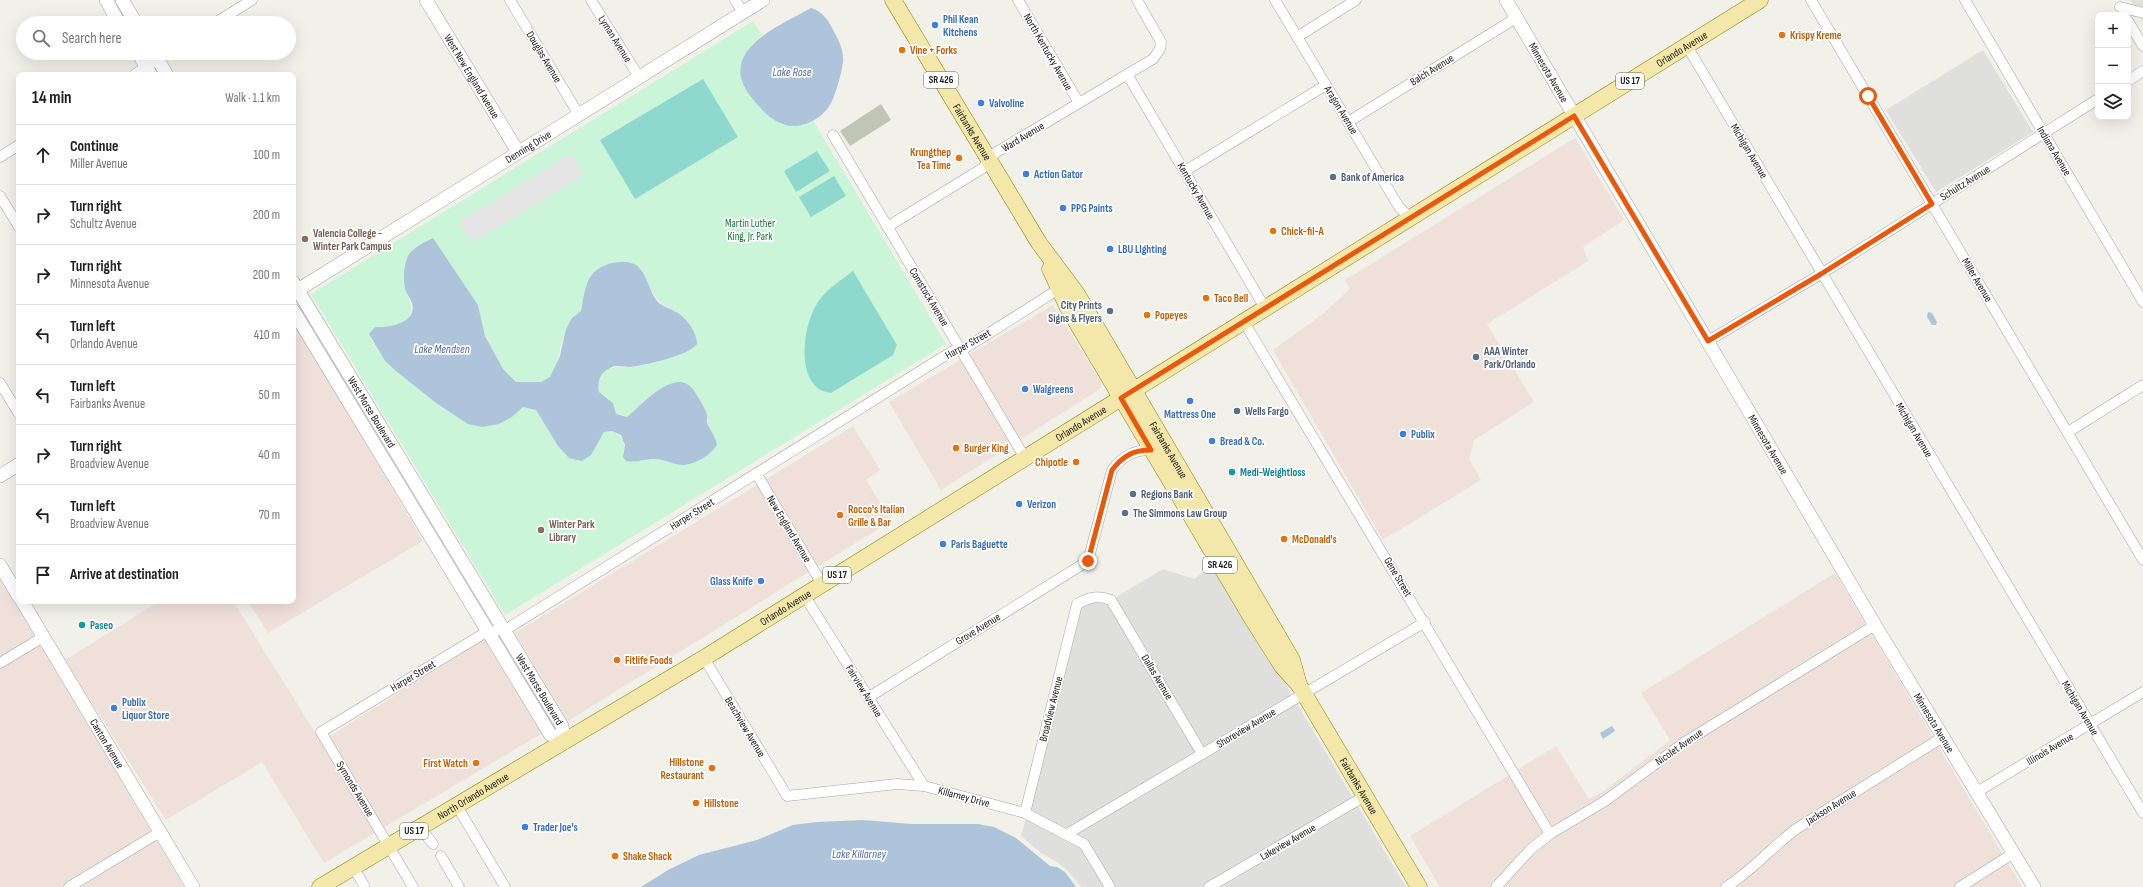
<!DOCTYPE html>
<meta charset="utf-8">
<style>
:root{--surface:#fff;--page:#f6f6f6;--text:#222;--muted:#767676;--line:#e0e0e0}
body{margin:0;font-family:"Sofia Sans Condensed",sans-serif;background:var(--page);color:var(--text)}
.controls{position:absolute;right:12px;top:12px;display:grid;overflow:hidden;border-radius:8px;box-shadow:0 4px 16px #0002}
.controls button{width:36px;height:36px;display:grid;place-items:center;padding:0;border:0;border-bottom:1px solid var(--line);background:var(--surface);color:var(--text);font:20px sans-serif}
.stop{position:absolute;width:12px;height:12px;margin:-9px;border:3px solid #ea580c;border-radius:50%;background:#fff}
.stop.end{background:#ea580c;border-color:#fff;box-shadow:0 1px 4px #0008}
.list{margin:0;padding:0;list-style:none}
h2{display:flex;justify-content:space-between;align-items:center;height:52px;margin:0;padding:0 16px;font-size:17px}
h2 small{font-size:13px;font-weight:400;color:var(--muted)}
.list li{display:grid;grid-template-columns:26px 1fr auto;gap:12px;align-items:center;box-sizing:border-box;height:60px;padding:0 16px;border-top:1px solid var(--line)}
.list b{display:block;font-size:15px;white-space:nowrap}
.list p{margin:0;font-size:13px;white-space:nowrap;color:var(--muted)}
.list em{font-size:13px;font-style:normal;color:var(--muted)}
.icon{flex:none;width:22px;height:22px;fill:none;stroke:currentColor;stroke-width:2;stroke-linecap:round;stroke-linejoin:round}
.map{position:relative;flex:none;width:2143px;height:887px;overflow:hidden}
.search{position:absolute;background:var(--surface);box-shadow:0 4px 16px #0002;left:16px;top:16px;width:280px;height:44px;display:flex;align-items:center;gap:10px;box-sizing:border-box;padding:0 14px;border-radius:22px;color:var(--muted);font-size:15px}
.panel{position:absolute;background:var(--surface);box-shadow:0 4px 16px #0002;left:16px;top:72px;width:280px;height:532px;border-radius:8px}
.map>svg:first-child{display:block}
.residential{fill:#dfdfde}
.commercial{fill:#efe0da}
.construction{fill:#c1c5b5}
.park{fill:#cbf5d9;fill-rule:evenodd}
.pitch{fill:#8ed8ce}
.parking{fill:#e5e5e5}
.water{fill:#aec4da}
.lines{fill:none;stroke-linecap:round;stroke-linejoin:round}
.minor-casing{stroke:#a5a5a5;stroke-width:11}
.tertiary-casing{stroke:#a5a5a5;stroke-width:14}
.primary-casing{stroke:#91870e;stroke-width:17}
.minor{stroke:#fff;stroke-width:10}
.tertiary{stroke:#fff;stroke-width:13}
.primary{stroke:#f4e7aa;stroke-width:16}
.route{stroke:#ea580c;stroke-width:5}
.shop-dot{fill:#3f7fe0;stroke:#fff;stroke-width:1.5}
.food-dot{fill:#e8710a;stroke:#fff;stroke-width:1.5}
.service-dot{fill:#5c6f8a;stroke:#fff;stroke-width:1.5}
.education-dot{fill:#8d6e63;stroke:#fff;stroke-width:1.5}
.culture-dot{fill:#0f9aa8;stroke:#fff;stroke-width:1.5}
.labels{text-anchor:middle;dominant-baseline:central;stroke-width:3.5;stroke-linejoin:round;paint-order:stroke}
.shield{fill:#fff;stroke:#646464;stroke-width:1}
.shield-label{font-size:10px;font-weight:bold;fill:#212121}
.shop-label{font-size:11px;font-weight:bold;fill:#366cbe;stroke:#fff;text-anchor:start}
.food-label{font-size:11px;font-weight:bold;fill:#c56008;stroke:#fff;text-anchor:start}
.street-label{font-size:11px;fill:#212121;stroke:#fff}
.service-label{font-size:11px;font-weight:bold;fill:#4e5e75;stroke:#fff;text-anchor:start}
.park-label{font-size:11px;fill:#167838;stroke:#fff}
.education-label{font-size:11px;font-weight:bold;fill:#785e54;stroke:#fff;text-anchor:start}
.culture-label{font-size:11px;font-weight:bold;fill:#0d838f;stroke:#fff;text-anchor:start}
.water-label{font-size:12px;font-style:italic;fill:#556aaa;stroke:#fff}
</style>
<div class="map">
<svg width="2143" height="887" viewBox="0 0 2143 887">
<rect width="100%" height="100%" fill="#f1f0e9"/>
<!-- residential -->
<g class="residential">
<polygon points="2130,0 2143,0 2143,23"/>
<polygon points="1983,50 2033,132 1936,192 1886,110"/>
<polygon points="1214,564 1406,887 1081,887 1069,872 1057,862 1041,853 1021,836 1080,610 1087,603 1095,601 1106,603 1163,569 1194,579"/>
</g>
<!-- commercial -->
<g class="commercial">
<polygon points="1575,138 1624,220 1583,247 1588,261 1487,324 1534,402 1474,440 1469,459 1481,480 1383,540 1273,350 1324,313 1350,289 1345,280"/>
<polygon points="1053,305 1102,384 1100,389 941,490 889,402"/>
<polygon points="293,321 423,541 268,633 248,601 293,601"/>
<polygon points="853,426 880,470 866,480 891,521 568,721 515,633"/>
<polygon points="1835,573 2022,887 1440,887 1410,836 1556,746 1589,799 1604,791 1670,740 1641,693"/>
<polygon points="0,579 41,647 184,887 0,887"/>
<polygon points="160,601 233,601 321,742 484,639 541,734 324,863 262,762 166,820 65,660"/>
</g>
<!-- construction -->
<polygon class="construction" points="881,104 891,120 850,146 840,131"/>
<!-- park -->
<path class="park" d="M753,21L762,35L751,45L802,126L813,120L946,344L505,615L311,294ZM446,258L478,305L485,336L503,369L516,382H541L550,377L556,366L562,341L572,318L581,311L583,301L641,268C649,287 654,303 675,311L680,355C667,358 654,363 640,366C621,369 593,361 599,392L610,399L616,414L627,417C640,405 674,367 692,388C695,391 706,410 707,414C708,417 706,421 707,424C711,432 715,435 717,445L713,451L689,464L681,465L660,459L640,461L623,452C626,440 622,436 612,431L604,432L599,441L554,439L536,410L523,407L512,417L499,424L452,413L436,403L385,361L371,340L375,327C399,328 422,320 406,293Z"/>
<!-- pitch -->
<g class="pitch">
<polygon points="703,79 738,137 635,199 600,140"/>
<polygon points="817,151 830,171 796,192 784,171"/>
<polygon points="834,176 846,196 811,217 799,197"/>
<path d="M853,271L897,345L893,355L831,393C827,392 822,391 819,389C796,373 804,323 818,302C827,289 840,281 853,271Z"/>
</g>
<!-- parking -->
<polygon class="parking" points="571,154 584,175 472,243 459,222"/>
<!-- water -->
<g class="water">
<path d="M811,8C820,10 828,19 832,28C838,39 844,49 843,62C842,71 836,94 831,103C823,119 800,131 783,124C769,119 760,108 751,97C715,51 779,26 811,8Z"/>
<path d="M433,238L478,305L485,336L503,369L516,382H541L550,377L560,356L566,329L572,318L581,311C584,297 585,277 598,269C607,263 623,259 634,264C647,270 648,291 658,302C663,307 670,308 676,312C686,317 697,332 697,344C688,356 645,365 630,367C625,367 616,365 612,367C600,372 597,381 599,392L613,403L616,414L627,417C640,406 674,367 692,388C695,391 706,410 707,414C708,417 706,421 707,423C711,432 715,435 717,445C711,455 695,465 682,465C673,464 664,459 654,459C644,459 636,463 626,461L623,457L625,445L621,435L612,431L604,432L591,455L582,461L569,458L558,446L536,410L523,407L512,417L499,424L482,427L468,424L436,403L396,371L385,361L369,334L375,327C388,328 418,323 412,303C411,299 408,296 406,292C403,281 403,267 408,256C412,248 425,242 433,238Z"/>
<polygon points="1928,312 1932,313 1937,322 1936,325 1932,325 1927,317"/>
<polygon points="1612,726 1615,731 1603,739 1600,733"/>
<polygon points="863,820 912,824 978,824 994,827 1016,838 1050,866 1057,867 1065,872 1076,887 641,887 668,870 699,855 757,840 793,825 817,822"/>
</g>
<g class="lines">
<defs>
<g id="minor">
<polyline points="510,0 579,115"/>
<polyline points="591,0 639,77"/>
<polyline points="735,0 743,12"/>
<polyline points="1018,0 1079,103"/>
<polyline points="1275,0 1399,207 1410,218"/>
<polyline points="1811,0 2143,560"/>
<polyline points="1965,0 2143,302"/>
<polyline points="2120,7 2143,13"/>
<polyline points="2128,21 2143,46"/>
<polyline points="215,23 252,0"/>
<polyline points="1297,37 1356,0"/>
<polyline points="1687,46 2143,813"/>
<polyline points="1127,74 1265,308"/>
<polyline points="134,75 167,53"/>
<polyline points="2128,81 2143,71"/>
<polyline points="1348,122 1516,18"/>
<polyline points="833,135 1025,458"/>
<polyline points="0,157 19,145"/>
<polyline points="1185,171 1326,85"/>
<polyline points="0,196 19,227"/>
<polyline points="887,227 983,168 995,153 1153,59 1160,49 1161,42 1137,0"/>
<polyline points="1244,322 1550,834"/>
<polyline points="1708,341 1821,274 2098,99"/>
<polyline points="0,383 19,414"/>
<polyline points="2068,432 2143,385"/>
<polyline points="756,473 822,584"/>
<polyline points="804,595 924,786"/>
<polyline points="704,658 787,796 897,784 924,786 1025,813 1084,844 1110,887"/>
<polyline points="0,663 43,637"/>
<path d="M869,697L1088,561L1112,470C1123,456 1133,450 1151,450"/>
<polyline points="1977,792 2143,692"/>
<polyline points="457,806 505,887"/>
<path d="M1025,813L1077,604C1090,597 1098,595 1111,600L1202,754"/>
<polyline points="420,828 433,844"/>
<polyline points="1067,834 1425,622"/>
<polyline points="441,856 459,887"/>
<polyline points="353,867 364,885"/>
<polyline points="69,887 160,832"/>
<polyline points="413,887 321,732 483,634 510,627 938,360 953,351 967,347 1059,289"/>
<polyline points="1209,887 1365,796"/>
<polyline points="1496,887 1531,849 1550,834 1605,801 1685,742 1875,625"/>
<path d="M1726,887C1752,871 1772,847 1796,829L1943,737"/>
<polyline points="1960,887 2014,853"/>
</g>
<g id="tertiary">
<polyline points="106,0 119,23"/>
<polyline points="122,0 136,23"/>
<path id="s1" d="M426,0L518,152"/>
<path id="s2" d="M1506,0L1875,625L2034,887"/>
<polyline points="138,53 151,75"/>
<polyline points="154,53 167,75"/>
<path id="s3" d="M293,282L562,726L564,743"/>
<path id="s4" d="M293,293L763,0"/>
<polyline points="293,310 550,734 564,743"/>
<polyline points="0,476 19,464"/>
<polyline points="0,565 19,597"/>
<path id="s5" d="M22,601L193,887"/>
</g>
<g id="primary">
<path id="s6" d="M893,0L1039,243L1077,294L1281,641L1292,660L1299,685"/>
<path id="s7" d="M1050,269L1068,308L1251,617L1282,666L1299,685L1419,887"/>
<path id="s8" d="M320,887L704,658L1760,0"/>
</g>
</defs>
<!-- minor casing -->
<use href="#minor" class="minor-casing"/>
<!-- tertiary casing -->
<use href="#tertiary" class="tertiary-casing"/>
<!-- primary casing -->
<use href="#primary" class="primary-casing"/>
<!-- minor -->
<use href="#minor" class="minor"/>
<!-- tertiary -->
<use href="#tertiary" class="tertiary"/>
<!-- primary -->
<use href="#primary" class="primary"/>
</g>
<g class="lines">
<!-- route -->
<path class="route" d="M1088,561L1112,470C1123,456 1133,450 1151,450L1121,398L1574,116L1708,341L1821,274L1932,204L1868,96"/>
</g>
<!-- markers -->
<g class="shop-dot">
<circle cx="935" cy="25" r="4"/>
<circle cx="981" cy="103" r="4"/>
<circle cx="1026" cy="174" r="4"/>
<circle cx="1063" cy="208" r="4"/>
<circle cx="1110" cy="249" r="4"/>
<circle cx="1025" cy="389" r="4"/>
<circle cx="1190" cy="401" r="4"/>
<circle cx="1403" cy="434" r="4"/>
<circle cx="1212" cy="441" r="4"/>
<circle cx="1019" cy="504" r="4"/>
<circle cx="943" cy="544" r="4"/>
<circle cx="761" cy="581" r="4"/>
<circle cx="114" cy="708" r="4"/>
<circle cx="525" cy="827" r="4"/>
</g>
<g class="food-dot">
<circle cx="1782" cy="35" r="4"/>
<circle cx="902" cy="50" r="4"/>
<circle cx="959" cy="158" r="4"/>
<circle cx="1273" cy="231" r="4"/>
<circle cx="1206" cy="298" r="4"/>
<circle cx="1147" cy="315" r="4"/>
<circle cx="956" cy="448" r="4"/>
<circle cx="1076" cy="462" r="4"/>
<circle cx="840" cy="515" r="4"/>
<circle cx="1284" cy="539" r="4"/>
<circle cx="617" cy="660" r="4"/>
<circle cx="476" cy="763" r="4"/>
<circle cx="712" cy="768" r="4"/>
<circle cx="696" cy="803" r="4"/>
<circle cx="615" cy="856" r="4"/>
</g>
<g class="service-dot">
<circle cx="1333" cy="177" r="4"/>
<circle cx="1110" cy="311" r="4"/>
<circle cx="1476" cy="357" r="4"/>
<circle cx="1237" cy="411" r="4"/>
<circle cx="1133" cy="494" r="4"/>
<circle cx="1125" cy="513" r="4"/>
</g>
<g class="education-dot">
<circle cx="305" cy="239" r="4"/>
<circle cx="541" cy="530" r="4"/>
</g>
<g class="culture-dot">
<circle cx="1232" cy="472" r="4"/>
<circle cx="82" cy="625" r="4"/>
</g>
<g class="labels">
<!-- shield labels -->
<g class="shield">
<rect x="924" y="72" width="34" height="16" rx="3"/>
<rect x="1616" y="73" width="28" height="16" rx="3"/>
<rect x="1203" y="557" width="34" height="16" rx="3"/>
<rect x="823" y="567" width="28" height="16" rx="3"/>
<rect x="400" y="823" width="28" height="16" rx="3"/>
</g>
<g class="shield-label">
<text x="941" y="80">SR 426</text>
<text x="1630" y="81">US 17</text>
<text x="1220" y="565">SR 426</text>
<text x="837" y="575">US 17</text>
<text x="414" y="831">US 17</text>
</g>
<!-- shop labels -->
<g class="shop-label">
<text x="943" y="19">Phil Kean<tspan x="943" dy="13">Kitchens</tspan></text>
<text x="989" y="103">Valvoline</text>
<text x="1034" y="174">Action Gator</text>
<text x="1071" y="208">PPG Paints</text>
<text x="1118" y="249">LBU LIghting</text>
<text x="1033" y="389">Walgreens</text>
<text x="1190" y="414" text-anchor="middle">Mattress One</text>
<text x="1411" y="434">Publix</text>
<text x="1220" y="441">Bread &amp; Co.</text>
<text x="1027" y="504">Verizon</text>
<text x="951" y="544">Paris Baguette</text>
<text x="753" y="581" text-anchor="end">Glass Knife</text>
<text x="122" y="702">Publix<tspan x="122" dy="13">Liquor Store</tspan></text>
<text x="533" y="827">Trader Joe's</text>
</g>
<!-- food labels -->
<g class="food-label">
<text x="1790" y="35">Krispy Kreme</text>
<text x="910" y="50">Vine + Forks</text>
<text x="951" y="152" text-anchor="end">Krungthep<tspan x="951" dy="13">Tea Time</tspan></text>
<text x="1281" y="231">Chick-fil-A</text>
<text x="1214" y="298">Taco Bell</text>
<text x="1155" y="315">Popeyes</text>
<text x="964" y="448">Burger King</text>
<text x="1068" y="462" text-anchor="end">Chipotle</text>
<text x="848" y="509">Rocco's Italian<tspan x="848" dy="13">Grille &amp; Bar</tspan></text>
<text x="1292" y="539">McDonald's</text>
<text x="625" y="660">Fitlife Foods</text>
<text x="704" y="762" text-anchor="end">Hillstone<tspan x="704" dy="13">Restaurant</tspan></text>
<text x="468" y="763" text-anchor="end">First Watch</text>
<text x="704" y="803">Hillstone</text>
<text x="623" y="856">Shake Shack</text>
</g>
<!-- street labels -->
<g class="street-label">
<text transform="translate(615 39) rotate(58)">Lyman Avenue</text>
<text stroke="none"><textPath href="#s8" startOffset="1599">Orlando Avenue</textPath></text>
<text transform="translate(1048 52) rotate(60)">North Kentucky Avenue</text>
<text transform="translate(544 57) rotate(59)">Douglas Avenue</text>
<text transform="translate(1432 70) rotate(-32)">Balch Avenue</text>
<text stroke="none"><textPath href="#s2" startOffset="84">Minnesota Avenue</textPath></text>
<text stroke="none"><textPath href="#s1" startOffset="89">West New England Avenue</textPath></text>
<text transform="translate(1341 110) rotate(59)">Aragon Avenue</text>
<text stroke="none"><textPath href="#s6" startOffset="154">Fairbanks Avenue</textPath></text>
<text transform="translate(1023 137) rotate(-31)">Ward Avenue</text>
<text stroke="none"><textPath href="#s4" startOffset="277">Denning Drive</textPath></text>
<text transform="translate(1749 151) rotate(59)">Michigan Avenue</text>
<text transform="translate(2054 151) rotate(59)">Indiana Avenue</text>
<text transform="translate(1965 183) rotate(-32)">Schultz Avenue</text>
<text transform="translate(1196 191) rotate(60)">Kentucky Avenue</text>
<text transform="translate(1977 280) rotate(59)">Miller Avenue</text>
<text transform="translate(929 297) rotate(59)">Comstock Avenue</text>
<text transform="translate(968 344) rotate(-29)">Harper Street</text>
<text stroke="none"><textPath href="#s3" startOffset="152">West Morse Boulevard</textPath></text>
<text stroke="none"><textPath href="#s8" startOffset="891">Orlando Avenue</textPath></text>
<text transform="translate(1914 430) rotate(59)">Michigan Avenue</text>
<text stroke="none"><textPath href="#s2" startOffset="516">Minnesota Avenue</textPath></text>
<text stroke="none"><textPath href="#s6" startOffset="528">Fairbanks Avenue</textPath></text>
<text transform="translate(692 514) rotate(-32)">Harper Street</text>
<text transform="translate(789 529) rotate(59)">New England Avenue</text>
<text transform="translate(1398 577) rotate(59)">Gene Street</text>
<text stroke="none"><textPath href="#s8" startOffset="543">Orlando Avenue</textPath></text>
<text transform="translate(978 629) rotate(-32)">Grove Avenue</text>
<text transform="translate(413 676) rotate(-31)">Harper Street</text>
<text transform="translate(1157 677) rotate(59)">Dallas Avenue</text>
<text stroke="none"><textPath href="#s3" startOffset="476">West Morse Boulevard</textPath></text>
<text transform="translate(864 691) rotate(58)">Fairview Avenue</text>
<text transform="translate(2080 708) rotate(59)">Michigan Avenue</text>
<text transform="translate(1051 709) rotate(-76)">Broadview Avenue</text>
<text stroke="none"><textPath href="#s2" startOffset="840">Minnesota Avenue</textPath></text>
<text transform="translate(745 727) rotate(59)">Beachview Avenue</text>
<text transform="translate(1246 728) rotate(-31)">Shoreview Avenue</text>
<text stroke="none"><textPath href="#s5" startOffset="166">Canton Avenue</textPath></text>
<text transform="translate(1679 747) rotate(-35)">Nicolet Avenue</text>
<text transform="translate(2050 749) rotate(-31)">Illinois Avenue</text>
<text stroke="none"><textPath href="#s7" startOffset="603">Fairbanks Avenue</textPath></text>
<text transform="translate(355 789) rotate(59)">Symonds Avenue</text>
<text stroke="none"><textPath href="#s8" startOffset="178">North Orlando Avenue</textPath></text>
<text transform="translate(964 797) rotate(15)">Killarney Drive</text>
<text transform="translate(1831 807) rotate(-32)">Jackson Avenue</text>
<text transform="translate(1288 842) rotate(-30)">Lakeview Avenue</text>
</g>
<!-- service labels -->
<g class="service-label">
<text x="1341" y="177">Bank of America</text>
<text x="1102" y="305" text-anchor="end">City Prints<tspan x="1102" dy="13">Signs &amp; Flyers</tspan></text>
<text x="1484" y="351">AAA Winter<tspan x="1484" dy="13">Park/Orlando</tspan></text>
<text x="1245" y="411">Wells Fargo</text>
<text x="1141" y="494">Regions Bank</text>
<text x="1133" y="513">The Simmons Law Group</text>
</g>
<!-- park labels -->
<g class="park-label">
<text x="750" y="223">Martin Luther<tspan x="750" dy="13">King, Jr. Park</tspan></text>
</g>
<!-- education labels -->
<g class="education-label">
<text x="313" y="233">Valencia College -<tspan x="313" dy="13">Winter Park Campus</tspan></text>
<text x="549" y="524">Winter Park<tspan x="549" dy="13">Library</tspan></text>
</g>
<!-- culture labels -->
<g class="culture-label">
<text x="1240" y="472">Medi-Weightloss</text>
<text x="90" y="625">Paseo</text>
</g>
<!-- water labels -->
<g class="water-label">
<text x="792" y="72">Lake Rose</text>
<text x="442" y="349">Lake Mendsen</text>
<text x="859" y="854">Lake Killarney</text>
</g>
</g>
</svg>
<div class="controls">
<button>+</button>
<button>−</button>
<button><svg class="icon" aria-label="layers" viewBox="0 0 24 24"><path d="M12 4l9 5-9 5-9-5zM3 14l9 5 9-5"/></svg></button>
</div>
<div class="stop" style="left:1868px;top:96px"></div>
<div class="stop end" style="left:1088px;top:561px"></div>
<div class="search"><svg class="icon" aria-label="search" viewBox="0 0 24 24"><circle cx="10" cy="10" r="6"/><path d="M15 15l6 6"/></svg>Search here</div>
<section class="panel">
<h2>14 min<small>Walk · 1.1 km</small></h2>
<ul class="list">
<li><svg class="icon" aria-label="ahead" viewBox="0 0 24 24"><path d="M12 20V5M6 11l6-6 6 6"/></svg><div><b>Continue</b><p>Miller Avenue</p></div><em>100 m</em></li>
<li><svg class="icon" aria-label="right" viewBox="0 0 24 24"><path d="M7 20v-9h11M14 6l5 5-5 5"/></svg><div><b>Turn right</b><p>Schultz Avenue</p></div><em>200 m</em></li>
<li><svg class="icon" aria-label="right" viewBox="0 0 24 24"><path d="M7 20v-9h11M14 6l5 5-5 5"/></svg><div><b>Turn right</b><p>Minnesota Avenue</p></div><em>200 m</em></li>
<li><svg class="icon" aria-label="left" viewBox="0 0 24 24"><path d="M17 20v-9H6M10 6l-5 5 5 5"/></svg><div><b>Turn left</b><p>Orlando Avenue</p></div><em>410 m</em></li>
<li><svg class="icon" aria-label="left" viewBox="0 0 24 24"><path d="M17 20v-9H6M10 6l-5 5 5 5"/></svg><div><b>Turn left</b><p>Fairbanks Avenue</p></div><em>50 m</em></li>
<li><svg class="icon" aria-label="right" viewBox="0 0 24 24"><path d="M7 20v-9h11M14 6l5 5-5 5"/></svg><div><b>Turn right</b><p>Broadview Avenue</p></div><em>40 m</em></li>
<li><svg class="icon" aria-label="left" viewBox="0 0 24 24"><path d="M17 20v-9H6M10 6l-5 5 5 5"/></svg><div><b>Turn left</b><p>Broadview Avenue</p></div><em>70 m</em></li>
<li><svg class="icon" aria-label="arrive" viewBox="0 0 24 24"><path d="M6 21V4h12l-3 4 3 4H6"/></svg><div><b>Arrive at destination</b></div></li>
</ul>
</section>
</div>
